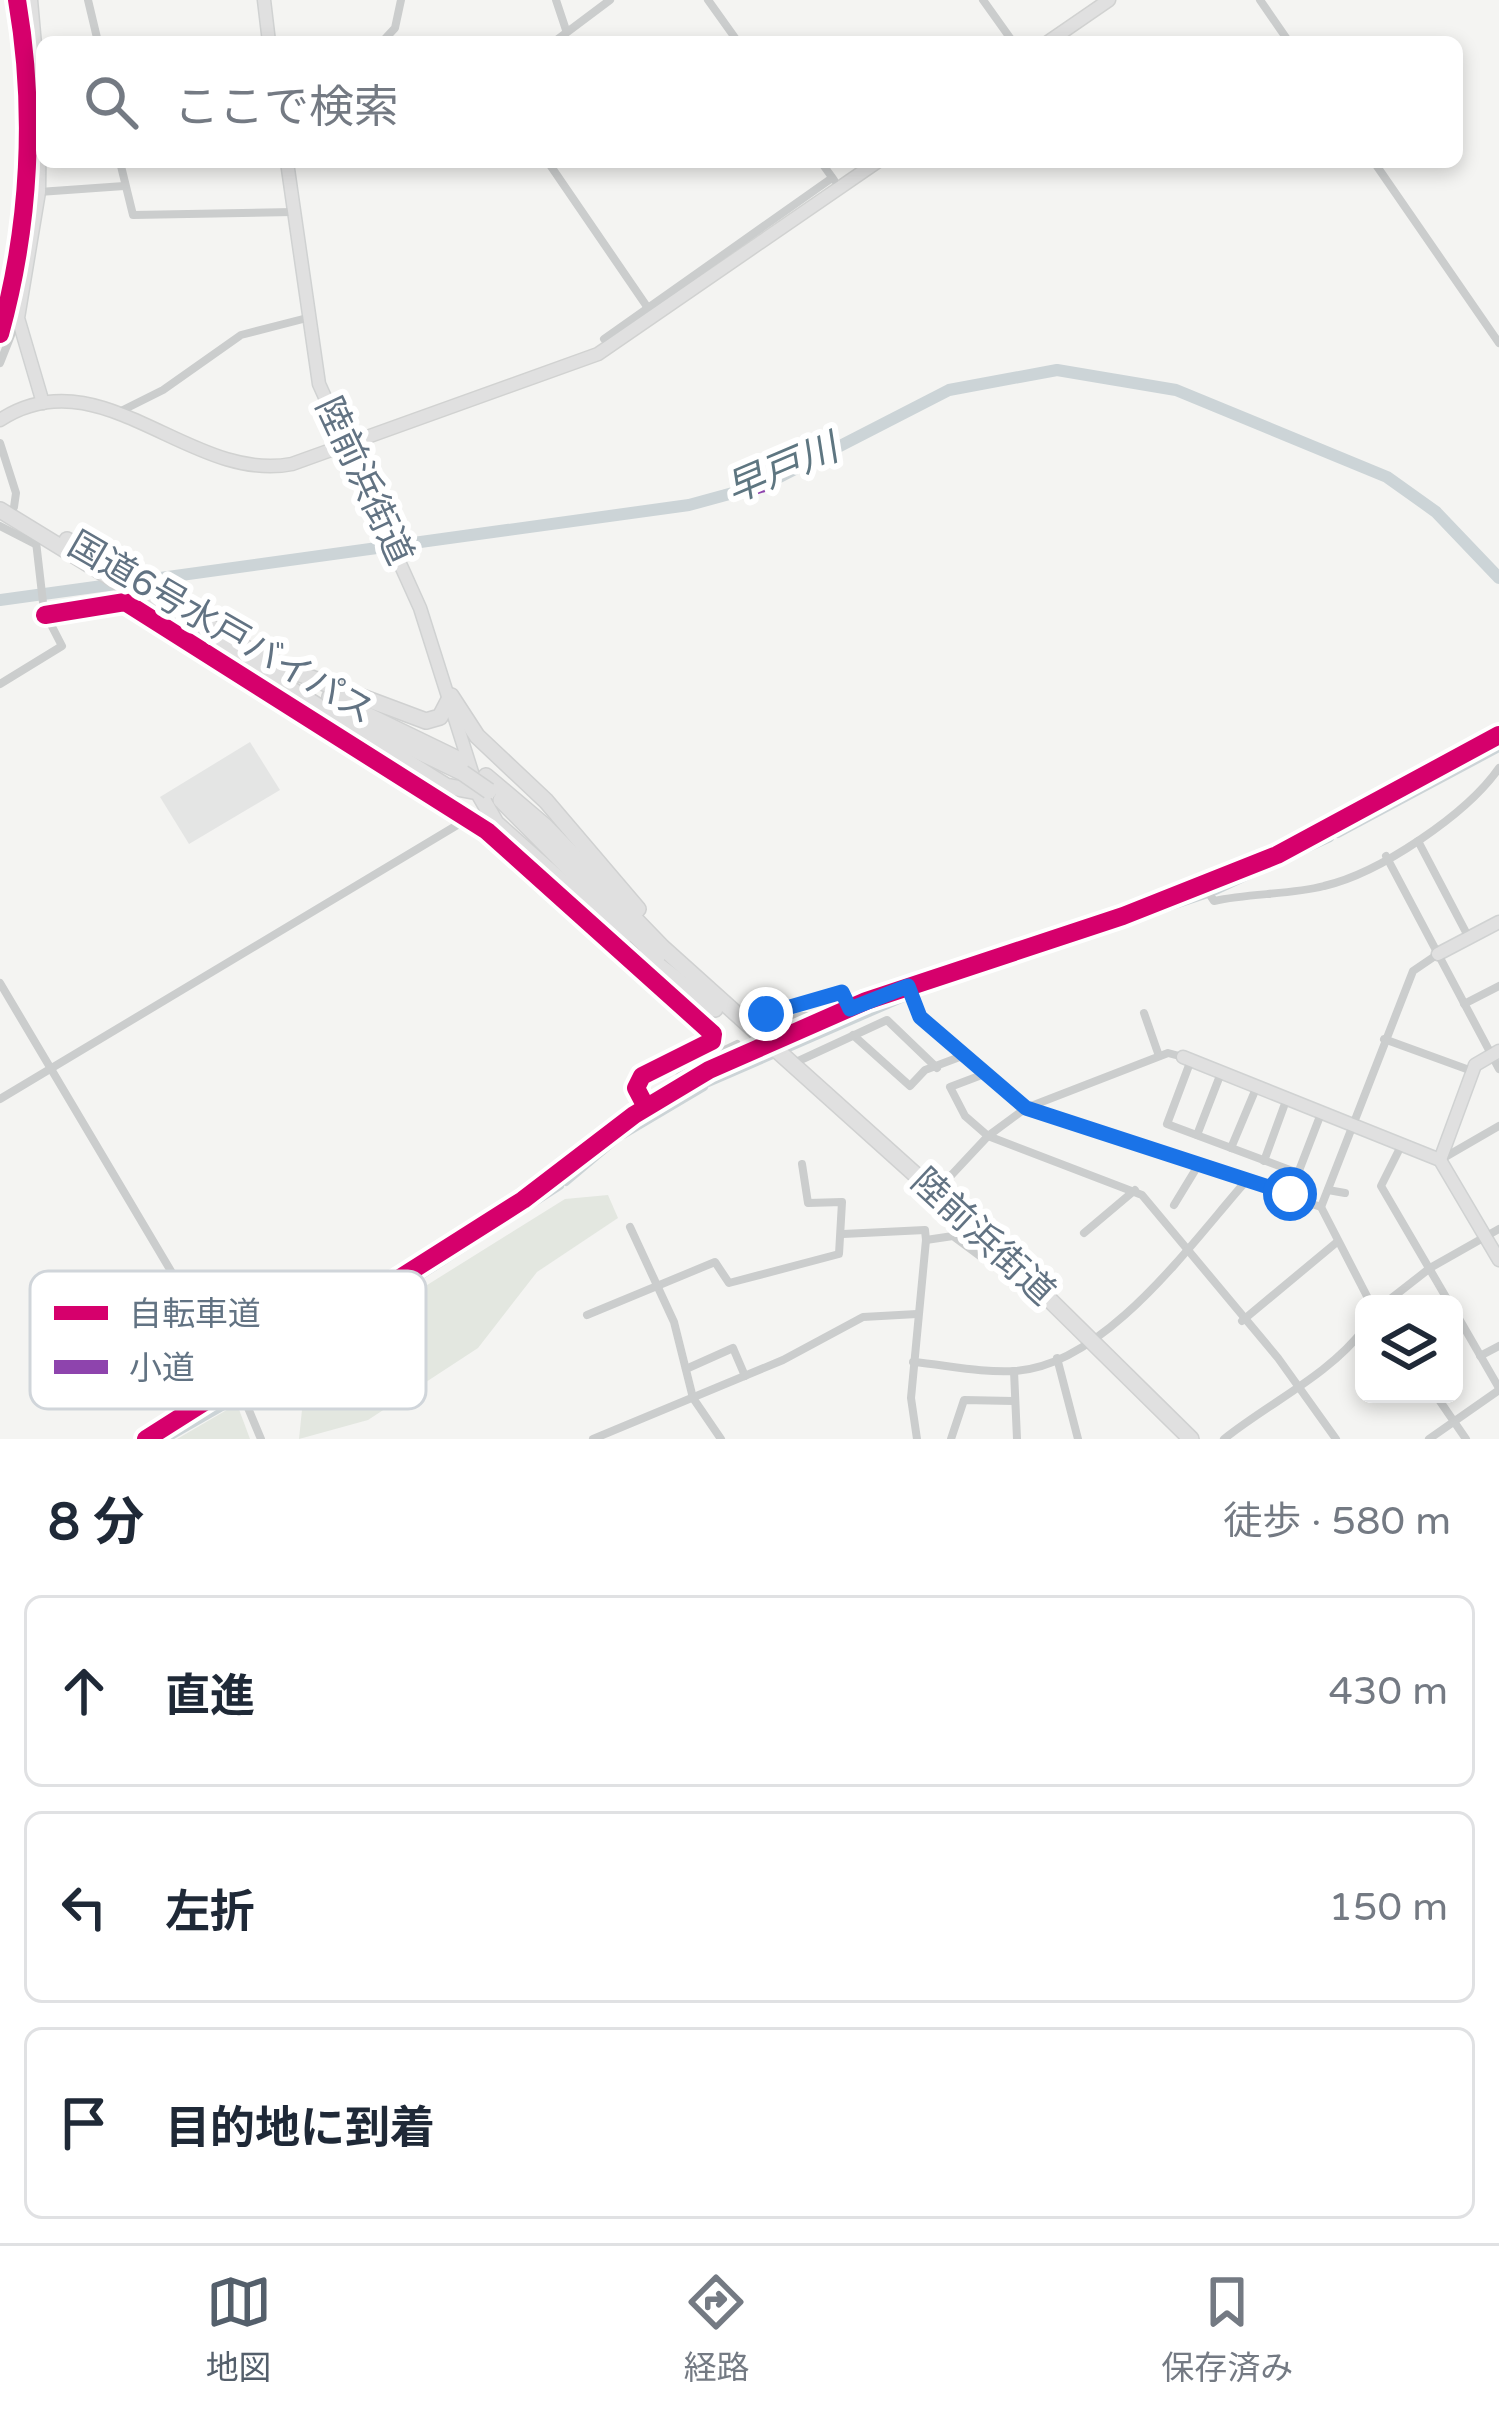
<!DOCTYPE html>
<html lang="ja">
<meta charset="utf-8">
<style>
:root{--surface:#fff;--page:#f2f2f3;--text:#1f2937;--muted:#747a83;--line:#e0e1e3;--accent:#545f6b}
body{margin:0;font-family:"Varela Round","Noto Sans JP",sans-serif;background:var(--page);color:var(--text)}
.controls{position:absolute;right:36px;bottom:36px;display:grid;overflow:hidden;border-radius:18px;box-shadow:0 6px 18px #0003}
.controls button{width:108px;height:108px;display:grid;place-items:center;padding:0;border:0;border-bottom:3px solid var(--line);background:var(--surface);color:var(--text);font:60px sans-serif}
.stop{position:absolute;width:36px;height:36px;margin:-27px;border:9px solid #1a73e8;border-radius:50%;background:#fff}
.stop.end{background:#1a73e8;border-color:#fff;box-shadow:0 3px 12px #0008}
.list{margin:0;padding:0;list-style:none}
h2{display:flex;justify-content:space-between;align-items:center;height:156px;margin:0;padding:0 48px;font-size:51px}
h2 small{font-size:39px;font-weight:400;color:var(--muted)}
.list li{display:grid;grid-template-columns:78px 1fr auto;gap:36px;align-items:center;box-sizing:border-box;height:192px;margin:0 24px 24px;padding:0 24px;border:3px solid var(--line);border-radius:18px}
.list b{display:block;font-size:45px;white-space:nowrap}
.list em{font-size:39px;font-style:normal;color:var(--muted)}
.icon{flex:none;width:66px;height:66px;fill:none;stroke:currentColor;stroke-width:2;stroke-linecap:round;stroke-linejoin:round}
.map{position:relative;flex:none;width:1499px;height:1439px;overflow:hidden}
.search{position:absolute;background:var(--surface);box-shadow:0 6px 18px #0003;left:36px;right:36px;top:36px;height:132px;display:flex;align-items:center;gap:30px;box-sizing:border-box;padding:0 42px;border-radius:18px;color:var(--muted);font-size:45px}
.sheet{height:804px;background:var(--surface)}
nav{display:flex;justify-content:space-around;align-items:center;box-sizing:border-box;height:168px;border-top:3px solid var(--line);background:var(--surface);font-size:33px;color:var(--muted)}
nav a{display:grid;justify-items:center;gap:6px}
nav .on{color:var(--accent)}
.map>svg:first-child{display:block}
.built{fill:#e4e5e4}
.green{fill:#e3e7e0}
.water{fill:#ccd4d7}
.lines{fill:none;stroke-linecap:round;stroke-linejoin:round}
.canal{stroke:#ccd4d7;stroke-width:8}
.river{stroke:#ccd4d7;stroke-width:12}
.secondary-casing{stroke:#d0d2d2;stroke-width:15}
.primary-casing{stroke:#d1d2d1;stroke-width:15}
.highway-casing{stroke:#d0d1d1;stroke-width:18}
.street{stroke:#cbcdcd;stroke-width:8}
.secondary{stroke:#e0e0e0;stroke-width:12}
.primary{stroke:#e0e0e0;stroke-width:12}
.highway{stroke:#e0e0e0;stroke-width:15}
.highway-bridge-casing{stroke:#d0d1d1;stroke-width:18;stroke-linecap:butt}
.highway-bridge{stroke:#e0e0e0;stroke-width:15}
.quiet{stroke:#8e44ad;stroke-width:15;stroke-dasharray:30 15;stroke-linecap:butt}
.cycleway-casing{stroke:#fff;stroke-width:26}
.cycleway{stroke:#d6006c;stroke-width:18}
.route{stroke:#1a73e8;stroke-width:15}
.labels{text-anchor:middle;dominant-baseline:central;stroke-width:12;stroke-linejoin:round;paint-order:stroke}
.street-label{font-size:36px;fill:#627383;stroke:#fff}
.water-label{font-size:39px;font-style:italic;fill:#5e7681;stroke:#fff}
.key{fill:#fff;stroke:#d0d5da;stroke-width:3}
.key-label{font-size:33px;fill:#627383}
</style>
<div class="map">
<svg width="1499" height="1439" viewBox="0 0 1499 1439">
<rect width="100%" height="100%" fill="#f4f4f2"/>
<!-- built -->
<polygon class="built" points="250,742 280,790 189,844 160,797"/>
<!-- green -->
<g class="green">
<polygon points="608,1195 618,1218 537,1272 478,1348 368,1420 299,1439 303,1400 294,1368 565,1199"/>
<polygon points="237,1404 250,1439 177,1439"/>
</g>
<!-- water -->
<polygon class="water" points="931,985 932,990 700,1091 698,1087"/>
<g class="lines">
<!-- canal -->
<g class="canal">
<polyline points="1338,834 1499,748"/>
<polyline points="1211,893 1330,838"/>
<polyline points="922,990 1205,895"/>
<polyline points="623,1135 704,1087"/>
<polyline points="566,1182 617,1139"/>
<polyline points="422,1275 560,1186"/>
<polyline points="248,1394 308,1344 417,1278"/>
<polyline points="166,1439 236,1399"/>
</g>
<!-- river -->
<polyline class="river" points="0,600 689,505 766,484 949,390 1057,370 1176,390 1387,477 1436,512 1499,578"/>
<defs>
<g id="secondary">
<polyline points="31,0 40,101 39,192 18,318 43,403"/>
<polyline points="264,0 269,42"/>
<polyline points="287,162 319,384 420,608 476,785"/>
<polyline points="1438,954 1499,922"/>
<path d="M777,1041C915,976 1064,941 1206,885C1308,844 1403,788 1499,735"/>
<polyline points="1183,1057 1440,1160 1499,1260"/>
<polyline points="1440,1160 1475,1065 1499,1051"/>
<polyline points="146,1439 523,1200 670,1091 752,1053"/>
</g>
<g id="primary">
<polyline points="1048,42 1109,0"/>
<path d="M0,420C101,354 190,484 292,464L598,354L877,162"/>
</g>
<g id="highway">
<polyline points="0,510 263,671"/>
<polyline points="67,540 124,574"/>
<polyline points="195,618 278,667"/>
<polyline points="271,663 426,721 440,717 451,696 477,736 546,801 638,909"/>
<polyline points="257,668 446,786 478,792 496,823 624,937"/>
<polyline points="330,697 462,761"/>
<polyline points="347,717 463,773"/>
<polyline points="486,776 545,826 662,947 996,1247 1191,1439"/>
<polyline points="501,800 657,957"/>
<polyline points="646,956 715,1009"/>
</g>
</defs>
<!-- secondary casing -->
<use href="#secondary" class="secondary-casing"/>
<!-- primary casing -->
<use href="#primary" class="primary-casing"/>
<!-- highway casing -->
<use href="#highway" class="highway-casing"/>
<!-- street -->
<g class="street">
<polyline points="88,0 98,42"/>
<polyline points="556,0 566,30"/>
<polyline points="708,0 738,42"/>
<polyline points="983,0 1013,42"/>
<polyline points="1260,0 1289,42"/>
<polyline points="382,42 395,28 401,0"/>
<polyline points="554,42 610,0"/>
<polyline points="120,162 133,215 293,212"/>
<polyline points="548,162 650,311"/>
<polyline points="821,162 834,180"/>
<polyline points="1374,162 1499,343"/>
<polyline points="39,192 124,186"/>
<polyline points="604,339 832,178"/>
<polyline points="0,363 17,320"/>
<polyline points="119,412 163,390 241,335 307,318"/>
<polyline points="0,443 16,493 14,507"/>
<polyline points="0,526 35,544"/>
<polyline points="45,615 125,602 487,831 713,1034 712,1041 642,1076 636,1088 646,1107"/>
<polyline points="0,684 62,646 44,611 35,533"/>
<polyline points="1418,841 1469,938"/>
<polyline points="1386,856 1499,1069"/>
<path d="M1204,886L1214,901C1250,893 1289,895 1324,886C1380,873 1467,814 1499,768"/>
<polyline points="0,983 238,1384 261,1439"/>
<polyline points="908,987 919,1017 1026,1108 1321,1207 1371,1304"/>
<polyline points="1464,1004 1499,986"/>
<polyline points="732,1009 766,1014 841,991 850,1009"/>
<polyline points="1144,1013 1159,1056"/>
<polyline points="770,1029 800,1016 825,1016"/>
<polyline points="853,1035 910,1086 925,1070 965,1055"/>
<polyline points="1384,1039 1472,1071"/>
<polyline points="1191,1060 1167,1124 1298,1173"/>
<polyline points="794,1063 887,1020 937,1068"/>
<polyline points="987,1073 950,1087 965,1116 988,1136 1142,1195 1278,1358 1336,1439"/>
<polyline points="672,1089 683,1070 737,1044"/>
<polyline points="0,1099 469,818"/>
<polyline points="1197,1135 1221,1073"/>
<polyline points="1401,1146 1381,1186 1450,1304"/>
<polyline points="1231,1148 1257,1086"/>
<polyline points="1440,1160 1499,1126"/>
<polyline points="1264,1161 1287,1098"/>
<polyline points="1328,1190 1345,1193"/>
<polyline points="1290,1194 1322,1111"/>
<polyline points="929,1199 988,1136 1026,1108 1168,1053 1183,1057"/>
<polyline points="1174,1205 1199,1164"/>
<polyline points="1321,1207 1413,971 1438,954"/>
<polyline points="630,1227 674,1322 693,1398 721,1439"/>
<polyline points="1084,1233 1135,1190"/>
<polyline points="843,1234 925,1230 926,1240"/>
<polyline points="926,1240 953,1236 984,1259 989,1253"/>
<polyline points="1384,1304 1430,1268 1499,1229"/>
<polyline points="1454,1310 1499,1388"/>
<polyline points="587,1315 715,1262 729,1283 839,1254 842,1202 808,1203 802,1164"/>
<polyline points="1242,1321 1337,1242"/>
<polyline points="1480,1356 1499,1346"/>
<polyline points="1057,1358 1078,1439"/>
<path d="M913,1362C946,1365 982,1373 1015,1371C1105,1366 1192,1242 1247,1180"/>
<polyline points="686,1369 733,1348 745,1376"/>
<polyline points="1014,1371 1017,1439"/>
<polyline points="1435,1394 1466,1439"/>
<polyline points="593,1439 783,1360 863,1317 917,1314"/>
<polyline points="917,1439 911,1398 926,1240"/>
<polyline points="951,1439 964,1400 1013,1401"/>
<path d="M1224,1439C1270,1402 1328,1376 1364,1329"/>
<polyline points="1429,1439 1499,1390"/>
</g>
<!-- secondary -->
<use href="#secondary" class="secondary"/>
<!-- primary -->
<use href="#primary" class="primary"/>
<!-- highway -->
<use href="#highway" class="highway"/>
<defs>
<polyline id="highway-bridge" points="463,773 489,791"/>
</defs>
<!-- highway-bridge casing -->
<use href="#highway-bridge" class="highway-bridge-casing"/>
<!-- highway-bridge -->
<use href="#highway-bridge" class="highway-bridge"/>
<!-- quiet -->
<polyline class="quiet" points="751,465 761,497"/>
<defs>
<g id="cycleway">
<path d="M0,334C30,226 36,110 17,0"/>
<polyline points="45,615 125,602 487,831 713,1034 712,1041 642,1076 636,1088 646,1107"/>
<polyline points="146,1439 523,1200 634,1115 709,1070 866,1001 1123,916 1277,855 1499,735"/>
</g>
</defs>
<!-- cycleway casing -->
<use href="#cycleway" class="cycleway-casing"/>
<!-- cycleway -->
<use href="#cycleway" class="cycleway"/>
</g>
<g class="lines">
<!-- route -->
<polyline class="route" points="766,1014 842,992 850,1009 908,986 920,1017 1026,1108 1290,1194"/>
</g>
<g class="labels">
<!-- street labels -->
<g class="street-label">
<text transform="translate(364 481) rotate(65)">陸前浜街道</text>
<text transform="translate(221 628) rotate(30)">国道6号水戸バイパス</text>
<text transform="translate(983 1237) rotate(43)">陸前浜街道</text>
</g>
<!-- water labels -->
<g class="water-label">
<text transform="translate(782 469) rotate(-23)">早戸川</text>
</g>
</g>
<!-- legend -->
<rect x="30" y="1271" width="396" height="138" rx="18" class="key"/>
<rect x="54" y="1306" width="54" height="14" fill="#d6006c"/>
<rect x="54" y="1360" width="54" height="14" fill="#8e44ad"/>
<g class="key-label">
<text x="129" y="1325">自転車道</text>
<text x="129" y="1379">小道</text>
</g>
</svg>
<div class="controls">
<button><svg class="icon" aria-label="layers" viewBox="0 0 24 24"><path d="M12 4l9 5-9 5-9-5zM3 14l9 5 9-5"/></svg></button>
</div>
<div class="stop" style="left:1290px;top:1194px"></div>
<div class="stop end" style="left:766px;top:1014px"></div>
<div class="search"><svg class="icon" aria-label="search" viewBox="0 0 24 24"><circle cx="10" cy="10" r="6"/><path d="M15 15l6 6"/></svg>ここで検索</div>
</div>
<section class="sheet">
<h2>8 分<small>徒歩 · 580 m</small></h2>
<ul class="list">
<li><svg class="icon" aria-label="ahead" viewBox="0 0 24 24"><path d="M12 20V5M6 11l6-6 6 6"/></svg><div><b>直進</b></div><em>430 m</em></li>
<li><svg class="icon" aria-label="left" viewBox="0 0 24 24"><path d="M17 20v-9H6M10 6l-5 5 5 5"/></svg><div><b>左折</b></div><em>150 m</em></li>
<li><svg class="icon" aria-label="arrive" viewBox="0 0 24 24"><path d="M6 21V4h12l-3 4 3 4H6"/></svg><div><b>目的地に到着</b></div></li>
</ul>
</section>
<nav>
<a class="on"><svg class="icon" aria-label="map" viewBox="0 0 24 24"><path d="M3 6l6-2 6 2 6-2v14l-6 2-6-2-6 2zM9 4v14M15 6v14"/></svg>地図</a>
<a><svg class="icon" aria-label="directions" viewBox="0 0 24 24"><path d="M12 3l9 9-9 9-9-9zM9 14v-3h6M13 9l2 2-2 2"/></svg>経路</a>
<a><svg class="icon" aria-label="saved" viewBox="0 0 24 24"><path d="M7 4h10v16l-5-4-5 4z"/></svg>保存済み</a>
</nav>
